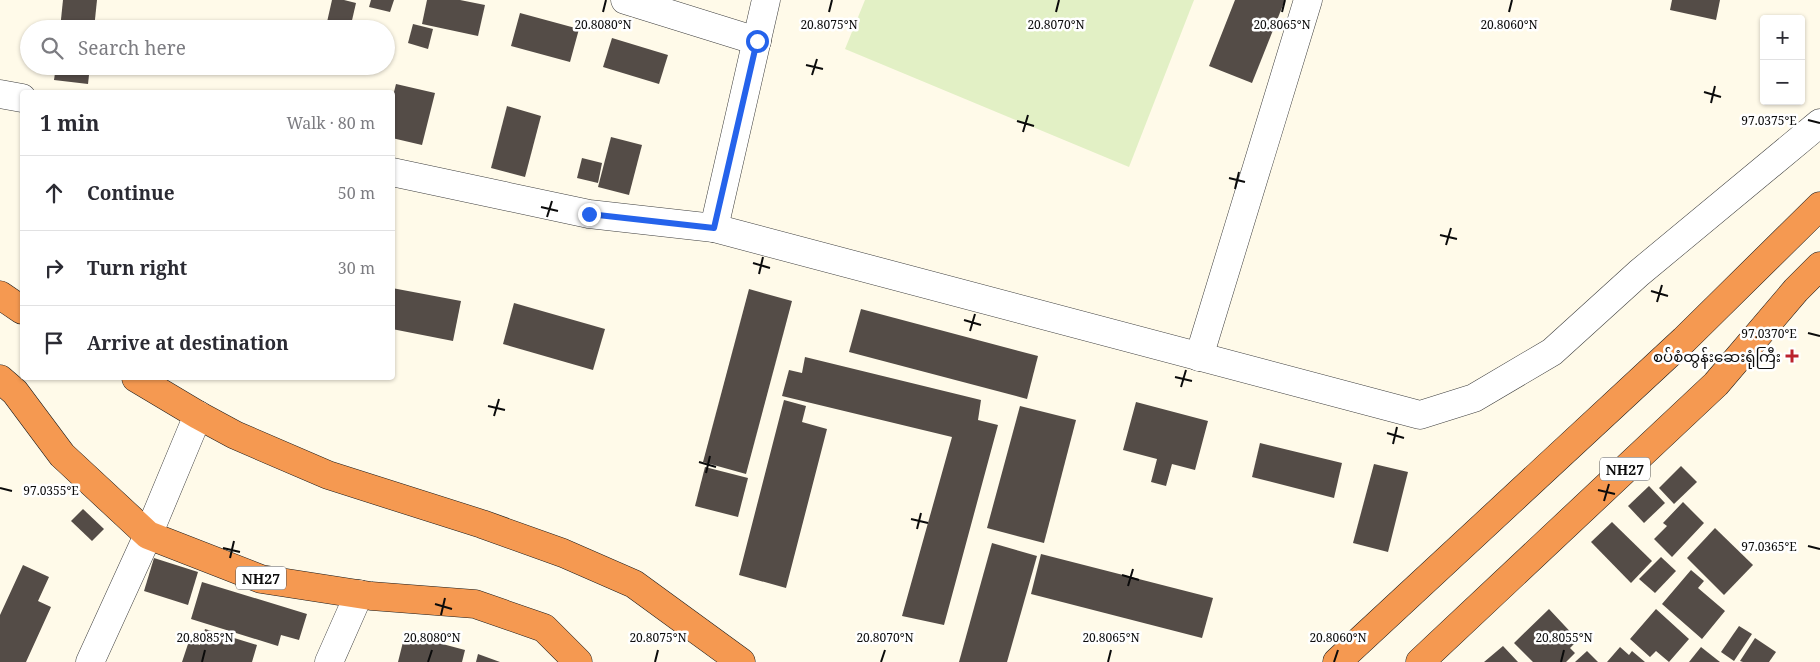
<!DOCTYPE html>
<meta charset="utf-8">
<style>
:root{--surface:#fff;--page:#f7f7f7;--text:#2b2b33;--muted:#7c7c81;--line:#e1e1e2}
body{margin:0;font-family:"Noto Serif","Noto Sans Myanmar",serif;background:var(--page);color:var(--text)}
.controls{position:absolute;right:15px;top:15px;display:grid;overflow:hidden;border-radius:5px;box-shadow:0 1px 4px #0004}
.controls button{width:45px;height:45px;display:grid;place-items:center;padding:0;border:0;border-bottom:1px solid var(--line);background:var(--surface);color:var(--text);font:25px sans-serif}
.stop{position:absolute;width:15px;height:15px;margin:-11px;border:4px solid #2563eb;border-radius:50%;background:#fff}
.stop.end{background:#2563eb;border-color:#fff;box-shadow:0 1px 5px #0008}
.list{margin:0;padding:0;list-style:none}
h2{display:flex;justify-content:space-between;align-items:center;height:65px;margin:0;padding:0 20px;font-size:21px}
h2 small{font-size:16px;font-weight:400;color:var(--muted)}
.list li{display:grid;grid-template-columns:32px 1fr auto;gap:15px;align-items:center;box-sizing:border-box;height:75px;padding:0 20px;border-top:1px solid var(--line)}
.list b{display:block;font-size:19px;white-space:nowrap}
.list em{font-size:16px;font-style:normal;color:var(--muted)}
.icon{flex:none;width:28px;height:28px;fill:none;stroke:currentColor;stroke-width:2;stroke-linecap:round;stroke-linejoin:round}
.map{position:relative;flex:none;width:1820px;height:662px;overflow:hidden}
.search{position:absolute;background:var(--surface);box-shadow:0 1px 4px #0004;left:20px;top:20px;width:375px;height:55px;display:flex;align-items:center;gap:12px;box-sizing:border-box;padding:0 18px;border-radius:28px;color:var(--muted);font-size:19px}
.panel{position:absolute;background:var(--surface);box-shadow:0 1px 4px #0004;left:20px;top:90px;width:375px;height:290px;border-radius:5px}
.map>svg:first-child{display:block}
.pitch{fill:#e2f0c5}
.building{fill:#544c47}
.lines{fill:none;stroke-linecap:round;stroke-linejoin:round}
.minor-casing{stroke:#3e3e3e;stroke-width:29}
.highway-casing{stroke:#1c1c1c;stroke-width:29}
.minor{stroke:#fff;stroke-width:28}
.highway{stroke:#f59951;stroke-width:28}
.route{stroke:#2563eb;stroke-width:6}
.ticks{fill:none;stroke:#0b0b0b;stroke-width:2}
.poi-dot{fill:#bb232d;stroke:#fff;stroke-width:2}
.labels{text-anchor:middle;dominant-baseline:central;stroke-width:5;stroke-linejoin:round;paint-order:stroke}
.shield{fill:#fff;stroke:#545454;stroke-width:1}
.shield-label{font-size:14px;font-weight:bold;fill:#0b0b0b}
.poi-label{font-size:15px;fill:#0b0b0b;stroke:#fff;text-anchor:end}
.ticks-label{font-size:12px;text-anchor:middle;fill:#0b0b0b;stroke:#fff;stroke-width:5;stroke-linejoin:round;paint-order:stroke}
</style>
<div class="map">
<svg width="1820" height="662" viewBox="0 0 1820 662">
<rect width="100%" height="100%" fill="#fffae9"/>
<!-- pitch -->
<polygon class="pitch" points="865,0 1194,0 1129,167 845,49"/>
<!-- building -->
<g class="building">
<polygon points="63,0 97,0 94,29 60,29"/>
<polygon points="332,0 344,0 356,3 350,29 327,22"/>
<polygon points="371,0 394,0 390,12 369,7"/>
<polygon points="427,0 460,0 485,5 478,36 422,24"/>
<polygon points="1235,0 1285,0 1252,83 1209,66"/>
<polygon points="1672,0 1720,0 1716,20 1670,10"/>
<polygon points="520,13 579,29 570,62 511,46"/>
<polygon points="413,24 433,29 428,49 408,43"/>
<polygon points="612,38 668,55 659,84 603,67"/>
<polygon points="56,66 90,66 88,84 54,80"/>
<polygon points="396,84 435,93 422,145 392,138 392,100"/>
<polygon points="507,106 541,116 525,177 491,168"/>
<polygon points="611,137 642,145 629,195 598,187"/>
<polygon points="582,158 602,163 598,183 577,178"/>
<polygon points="392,288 461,301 453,341 392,329"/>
<polygon points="749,289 792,301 746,474 703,462"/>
<polygon points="514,303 605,329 593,370 503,344"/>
<polygon points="861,309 1038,356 1027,399 849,352"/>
<polygon points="805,357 981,400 978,420 998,425 944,625 902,616 952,437 782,396 789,370 802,373"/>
<polygon points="784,400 806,406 802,422 827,429 786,588 739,575"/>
<polygon points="1136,402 1208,421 1195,470 1172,464 1166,486 1151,482 1157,459 1123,450"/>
<polygon points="1020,406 1076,420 1044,543 987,528"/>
<polygon points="1260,443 1342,463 1334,498 1252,477"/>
<polygon points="1374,464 1408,472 1388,552 1353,543"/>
<polygon points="1681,466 1697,482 1674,504 1659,488"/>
<polygon points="705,467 748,478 738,517 695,506"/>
<polygon points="1649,486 1665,503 1644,523 1628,506"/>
<polygon points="1683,502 1704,523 1672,557 1654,539 1667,526 1663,523"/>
<polygon points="83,509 104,529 92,541 71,521"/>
<polygon points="1612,522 1652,561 1631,583 1591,542"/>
<polygon points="1715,528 1753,565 1724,595 1687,558"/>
<polygon points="992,543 1037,556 1007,662 959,662"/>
<polygon points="1041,554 1213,598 1202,638 1031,594"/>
<polygon points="1661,557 1676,571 1655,593 1639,579"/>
<polygon points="154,558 198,572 188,605 144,591"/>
<polygon points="23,565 49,577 38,601 51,607 26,662 0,662 0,615"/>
<polygon points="1691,570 1704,581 1698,588 1725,611 1702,639 1662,604"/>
<polygon points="202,582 307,614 299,640 281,635 278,646 191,619"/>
<polygon points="1549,609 1578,640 1570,648 1575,653 1566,662 1533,662 1514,643"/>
<polygon points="1656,609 1689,639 1669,662 1656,651 1650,657 1630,639"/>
<polygon points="1739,626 1752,634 1734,661 1721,652"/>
<polygon points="205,629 257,645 252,662 182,662 189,641 200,645"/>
<polygon points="405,634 465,650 462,662 398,662"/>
<polygon points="1755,638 1776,652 1769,662 1743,662 1740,661"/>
<polygon points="1503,646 1518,662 1484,662"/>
<polygon points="1620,647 1629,655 1632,651 1645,662 1607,662"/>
<polygon points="1701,647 1720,662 1689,662"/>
<polygon points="1587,651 1598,662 1575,662"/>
<polygon points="478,654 500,662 476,662"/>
</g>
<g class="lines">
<defs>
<g id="minor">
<polyline points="625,0 757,41"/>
<polyline points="0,94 22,98"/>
<polyline points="392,172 589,214 714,228 1420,415 1474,398 1552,352 1639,273 1820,123"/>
<polyline points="714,228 766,0"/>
<polyline points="1199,357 1308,0"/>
<polyline points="90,662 148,535 198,415"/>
<polyline points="329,662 359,594"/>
</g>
<g id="highway">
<polyline points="0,295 22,310"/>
<polyline points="136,378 198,415 235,435 328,475 482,524 563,553 634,584 741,662"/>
<polyline points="0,379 15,392 62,455 148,535 261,579 371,596 475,604 544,628 578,662"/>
<polyline points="1337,662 1684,340 1820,206"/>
<polyline points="1420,662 1716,384 1796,290 1820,266"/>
</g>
</defs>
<!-- minor casing -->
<use href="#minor" class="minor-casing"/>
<!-- highway casing -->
<use href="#highway" class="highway-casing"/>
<!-- minor -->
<use href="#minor" class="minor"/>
<!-- highway -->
<use href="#highway" class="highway"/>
</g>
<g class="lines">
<!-- route -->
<polyline class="route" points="589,214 714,228 757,41"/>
</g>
<!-- ticks -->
<path class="ticks" d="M603,12L606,0M829,12L832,0M1056,12L1059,0M1282,12L1285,0M1509,12L1512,0M806,65L823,69M812,75L817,59M1704,92L1721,97M1711,103L1715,86M1808,120L1820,123M1017,121L1034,126M1023,132L1028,115M1229,178L1245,182M1235,189L1239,172M541,207L558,211M547,217L552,201M1440,235L1457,239M1446,245L1451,228M753,263L770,268M759,274L763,257M1651,291L1668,296M1657,302L1662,285M964,320L981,325M970,331L975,314M1808,333L1820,336M1175,377L1192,381M1181,387L1186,370M488,406L505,410M494,416L499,399M1387,433L1404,438M1393,444L1397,427M699,462L716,467M706,473L710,456M0,488L12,491M1598,490L1615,494M1604,501L1609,484M911,519L928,523M917,529L921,513M1808,546L1820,549M223,548L240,552M230,558L234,541M1122,575L1139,580M1128,586L1133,569M435,604L452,609M441,615L445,598M202,662L205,650M428,662L432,650M655,662L658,650M881,662L885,650M1108,662L1111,650M1334,662L1338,650M1561,662L1564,650"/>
<!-- markers -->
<path class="poi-dot" d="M1789.5 348.5h5v5h5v5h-5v5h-5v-5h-5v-5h5z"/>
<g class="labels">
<!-- shield labels -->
<g class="shield">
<rect x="1600" y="457.5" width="50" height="23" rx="4"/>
<rect x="236" y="566.5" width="50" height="23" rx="4"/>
</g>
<g class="shield-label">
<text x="1625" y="469">NH27</text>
<text x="261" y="578">NH27</text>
</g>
<!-- poi labels -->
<g class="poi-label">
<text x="1781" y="356">စပ်စံထွန်းဆေးရုံကြီး</text>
</g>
</g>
<g class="ticks-label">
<text x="603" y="29">20.8080°N</text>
<text x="829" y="29">20.8075°N</text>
<text x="1056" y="29">20.8070°N</text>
<text x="1282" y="29">20.8065°N</text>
<text x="1509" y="29">20.8060°N</text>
<text x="1769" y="125">97.0375°E</text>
<text x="1769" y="338">97.0370°E</text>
<text x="51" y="495">97.0355°E</text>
<text x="1769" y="551">97.0365°E</text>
<text x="205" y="642">20.8085°N</text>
<text x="432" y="642">20.8080°N</text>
<text x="658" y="642">20.8075°N</text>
<text x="885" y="642">20.8070°N</text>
<text x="1111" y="642">20.8065°N</text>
<text x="1338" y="642">20.8060°N</text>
<text x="1564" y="642">20.8055°N</text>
</g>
</svg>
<div class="controls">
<button>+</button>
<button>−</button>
</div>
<div class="stop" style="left:757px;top:41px"></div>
<div class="stop end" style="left:589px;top:214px"></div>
<div class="search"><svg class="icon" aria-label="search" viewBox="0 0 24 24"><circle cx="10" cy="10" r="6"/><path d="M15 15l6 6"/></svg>Search here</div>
<section class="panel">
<h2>1 min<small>Walk · 80 m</small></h2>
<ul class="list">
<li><svg class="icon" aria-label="ahead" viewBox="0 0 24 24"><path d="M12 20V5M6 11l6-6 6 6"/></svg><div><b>Continue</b></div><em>50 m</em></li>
<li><svg class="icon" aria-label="right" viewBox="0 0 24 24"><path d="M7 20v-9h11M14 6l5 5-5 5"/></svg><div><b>Turn right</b></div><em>30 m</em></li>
<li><svg class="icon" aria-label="arrive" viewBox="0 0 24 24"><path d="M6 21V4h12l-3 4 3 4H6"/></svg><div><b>Arrive at destination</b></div></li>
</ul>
</section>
</div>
